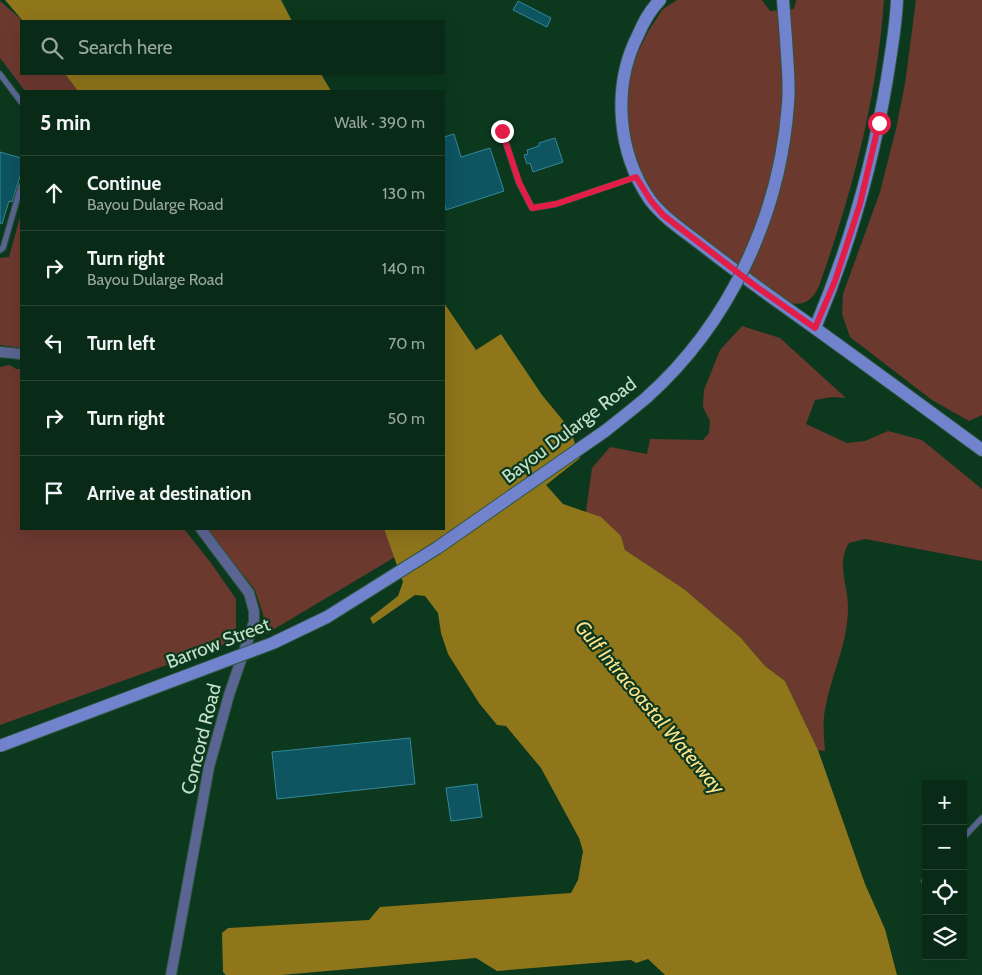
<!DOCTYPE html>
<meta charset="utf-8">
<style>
:root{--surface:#092a16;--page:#173623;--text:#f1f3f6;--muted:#99a7a1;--line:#294635}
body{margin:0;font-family:Cabin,sans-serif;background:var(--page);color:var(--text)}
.controls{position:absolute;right:15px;bottom:15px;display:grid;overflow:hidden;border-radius:0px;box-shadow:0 5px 20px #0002}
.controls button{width:45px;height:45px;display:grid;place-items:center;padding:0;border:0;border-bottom:1px solid var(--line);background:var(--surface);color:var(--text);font:25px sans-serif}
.stop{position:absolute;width:15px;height:15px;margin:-11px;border:4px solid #e11d48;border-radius:50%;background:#fff}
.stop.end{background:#e11d48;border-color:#fff;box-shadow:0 1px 5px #0008}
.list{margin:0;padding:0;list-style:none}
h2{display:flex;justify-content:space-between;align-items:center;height:65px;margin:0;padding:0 20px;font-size:21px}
h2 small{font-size:16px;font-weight:400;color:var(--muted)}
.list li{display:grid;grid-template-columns:32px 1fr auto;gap:15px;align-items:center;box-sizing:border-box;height:75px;padding:0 20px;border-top:1px solid var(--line)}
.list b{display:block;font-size:19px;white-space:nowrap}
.list p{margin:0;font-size:16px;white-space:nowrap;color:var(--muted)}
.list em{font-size:16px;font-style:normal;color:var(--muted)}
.icon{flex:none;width:28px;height:28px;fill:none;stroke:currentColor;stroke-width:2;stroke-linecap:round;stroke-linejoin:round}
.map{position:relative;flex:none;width:982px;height:975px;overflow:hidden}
.search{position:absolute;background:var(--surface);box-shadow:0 5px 20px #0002;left:20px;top:20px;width:425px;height:55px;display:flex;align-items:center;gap:12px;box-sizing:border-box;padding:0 18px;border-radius:0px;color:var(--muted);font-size:19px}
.panel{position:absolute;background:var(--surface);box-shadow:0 5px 20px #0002;left:20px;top:90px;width:425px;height:440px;border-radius:0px}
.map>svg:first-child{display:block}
.green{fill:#6c392f}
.water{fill:#8f761b}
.building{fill:#0e5461;stroke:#33899a}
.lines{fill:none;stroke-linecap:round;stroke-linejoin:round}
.service-casing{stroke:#2d563d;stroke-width:7}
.minor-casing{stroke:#2d563d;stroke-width:12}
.secondary-casing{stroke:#2d563d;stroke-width:14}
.service{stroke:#5a6594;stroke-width:5}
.minor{stroke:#5a6594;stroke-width:10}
.secondary{stroke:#7183cd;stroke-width:12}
.secondary-bridge-casing{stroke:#2d563d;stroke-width:14;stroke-linecap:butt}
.secondary-bridge{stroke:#7183cd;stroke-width:12}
.route{stroke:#e11d48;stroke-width:6}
.labels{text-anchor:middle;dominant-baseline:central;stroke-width:4.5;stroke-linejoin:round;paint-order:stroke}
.street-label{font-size:19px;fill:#c3e0ca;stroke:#0c381e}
.water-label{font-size:20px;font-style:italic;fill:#fde38c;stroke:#0c381e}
</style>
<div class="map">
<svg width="982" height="975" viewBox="0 0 982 975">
<rect width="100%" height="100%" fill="#0c381e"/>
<!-- green -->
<g class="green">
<path d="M677,0H762L770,11L793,9L795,6L796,0H884C877,98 852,194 819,286C809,308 795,307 776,297L665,209L648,188L631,148L626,102L631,71L638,52L649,30L663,9Z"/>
<polygon points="916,0 982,0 982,415 969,421 932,400 850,337 842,314 843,294 880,192 896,129 905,84"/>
<polygon points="0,1 23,21 21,21 21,74 65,74 78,91 25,91 0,58"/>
<polygon points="21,214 21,348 0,345 0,258 9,257"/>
<path d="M742,326L780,338L846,398L832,397L815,400L806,424L847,443L865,441L888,431L922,440L982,489V561L865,539L849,543C836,563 848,585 848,607C848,643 833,670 826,705C822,720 824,736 825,751L818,750L785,681L765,666L740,637L684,589L625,550L621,536L586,512L592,468L610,447L647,454L650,439L703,440L709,433L710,421L703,407L704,390L720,350Z"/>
<polygon points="10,365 16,369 21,369 21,529 184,529 211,563 236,599 236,640 0,725 0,367"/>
<polygon points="207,529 384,529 395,557 266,634 263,614 255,590"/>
</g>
<!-- water -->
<g class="water">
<polygon points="5,0 281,0 292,21 23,21"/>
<polygon points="65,74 321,74 331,91 78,91"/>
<polygon points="444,303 476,350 501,334 542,395 570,429 580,458 546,485 563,504 601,517 621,536 625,550 684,589 740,637 765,666 785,681 818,750 865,884 885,929 897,975 665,975 648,959 636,963 631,960 497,971 476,958 281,975 226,975 223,972 222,933 228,928 369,920 380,907 571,893 578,880 583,851 579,838 541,768 506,726 497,725 479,703 448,654 441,633 438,613 425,596 415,595 373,624 370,618 398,596 403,582 384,529 444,529"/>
</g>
<!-- building -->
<g class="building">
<polygon points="518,1 551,18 547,27 513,10"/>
<polygon points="454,134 461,157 490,148 504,191 446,210 444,202 444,137"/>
<polygon points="555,138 563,162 533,172 530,163 527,164 524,155 528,154 527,150 539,146 539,143"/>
<polygon points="0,152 21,158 21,173 12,202 9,201 2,224 0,223"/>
<polygon points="410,738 415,784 277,799 272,752"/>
<polygon points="477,784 482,817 451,821 446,788"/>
</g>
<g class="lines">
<defs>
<g id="service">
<polyline points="0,74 21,102"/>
<polyline points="502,131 519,183 532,208 556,204 636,177"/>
<polyline points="0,250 3,248 21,186"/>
<polyline points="963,838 982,818"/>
<polyline points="924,881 926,879"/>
</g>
<g id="minor">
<polyline points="0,352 21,354"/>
<polyline points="171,975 209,767 229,695 254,622 254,611 249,593 201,529"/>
</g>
<g id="secondary">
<path d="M660,0C651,9 643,23 638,35C612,86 617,152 650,200C663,217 681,229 698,242C724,262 750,282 777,301C846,350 914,400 982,450"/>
<polyline points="783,0 786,39"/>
<path d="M815,328C850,246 872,168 887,79C891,53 896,26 897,0"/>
<polyline points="437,548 605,431"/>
</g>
</defs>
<!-- service casing -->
<use href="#service" class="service-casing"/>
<!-- minor casing -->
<use href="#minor" class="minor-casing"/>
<!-- secondary casing -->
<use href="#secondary" class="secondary-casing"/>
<!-- service -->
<use href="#service" class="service"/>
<!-- minor -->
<use href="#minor" class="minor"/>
<!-- secondary -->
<use href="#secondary" class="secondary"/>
<defs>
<g id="secondary-bridge">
<path d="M605,431C619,420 633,409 646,398C730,323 780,215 788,104C790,83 787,60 786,39"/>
<polyline points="0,746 273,643 327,617 437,548"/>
</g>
</defs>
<!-- secondary-bridge casing -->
<use href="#secondary-bridge" class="secondary-bridge-casing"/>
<!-- secondary-bridge -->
<use href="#secondary-bridge" class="secondary-bridge"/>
</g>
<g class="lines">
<!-- route -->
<polyline class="route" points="502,131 519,182 532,208 556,204 636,177 651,201 663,215 754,285 815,328 835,281 860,204 879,123"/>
</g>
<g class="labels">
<!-- street labels -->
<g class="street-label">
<text transform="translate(569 430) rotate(-37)">Bayou Dularge Road</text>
<text transform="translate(218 643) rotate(-21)">Barrow Street</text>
<text transform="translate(201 739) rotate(-76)">Concord Road</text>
</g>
<!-- water labels -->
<g class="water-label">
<text transform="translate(650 707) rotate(50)">Gulf Intracoastal Waterway</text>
</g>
</g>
</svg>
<div class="controls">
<button>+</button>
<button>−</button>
<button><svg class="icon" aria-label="locate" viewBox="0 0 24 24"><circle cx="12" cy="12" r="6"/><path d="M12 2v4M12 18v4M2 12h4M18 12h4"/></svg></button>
<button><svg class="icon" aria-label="layers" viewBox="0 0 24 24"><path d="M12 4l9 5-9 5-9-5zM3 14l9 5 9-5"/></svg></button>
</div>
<div class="stop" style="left:879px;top:123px"></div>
<div class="stop end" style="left:502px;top:131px"></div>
<div class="search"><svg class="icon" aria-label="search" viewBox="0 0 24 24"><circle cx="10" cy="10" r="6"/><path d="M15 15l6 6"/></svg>Search here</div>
<section class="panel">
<h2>5 min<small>Walk · 390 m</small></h2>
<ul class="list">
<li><svg class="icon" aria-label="ahead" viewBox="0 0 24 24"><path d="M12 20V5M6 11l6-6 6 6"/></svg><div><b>Continue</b><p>Bayou Dularge Road</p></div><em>130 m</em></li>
<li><svg class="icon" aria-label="right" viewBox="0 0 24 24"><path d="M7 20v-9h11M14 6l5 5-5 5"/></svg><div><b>Turn right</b><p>Bayou Dularge Road</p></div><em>140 m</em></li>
<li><svg class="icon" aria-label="left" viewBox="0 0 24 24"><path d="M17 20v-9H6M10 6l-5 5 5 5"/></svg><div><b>Turn left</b></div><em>70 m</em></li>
<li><svg class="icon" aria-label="right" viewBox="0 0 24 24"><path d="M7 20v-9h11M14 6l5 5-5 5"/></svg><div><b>Turn right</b></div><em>50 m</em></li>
<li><svg class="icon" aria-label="arrive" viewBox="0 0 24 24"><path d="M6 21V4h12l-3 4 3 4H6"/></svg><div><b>Arrive at destination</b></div></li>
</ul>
</section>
</div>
